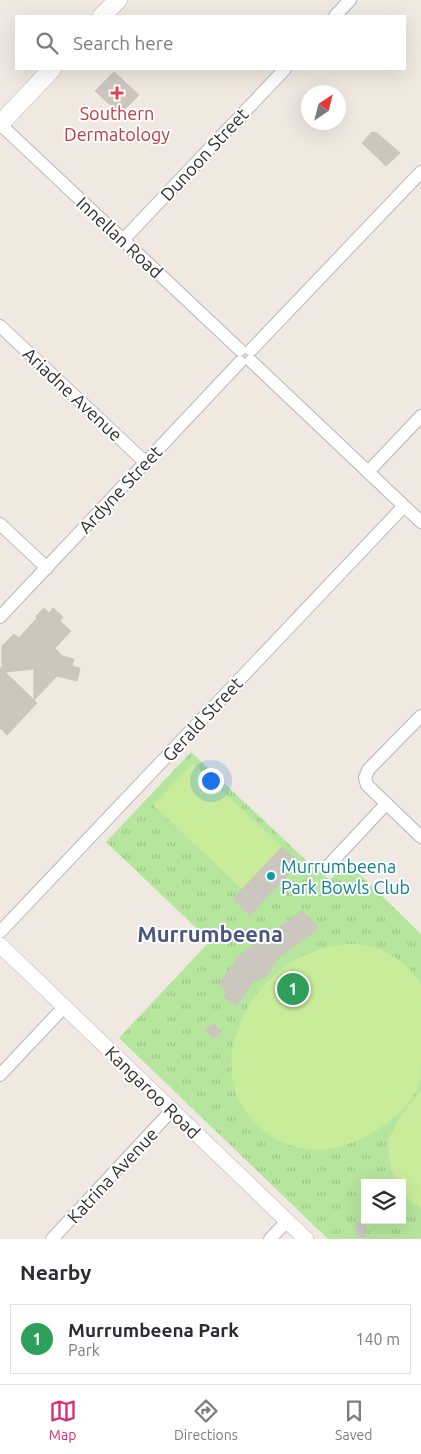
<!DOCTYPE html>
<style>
:root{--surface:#fff;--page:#f7f7f7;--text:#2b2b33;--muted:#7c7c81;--line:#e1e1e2;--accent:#db2777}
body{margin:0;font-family:Ubuntu,sans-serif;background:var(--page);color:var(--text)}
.controls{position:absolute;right:15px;bottom:15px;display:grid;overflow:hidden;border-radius:0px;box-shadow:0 5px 20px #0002}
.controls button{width:45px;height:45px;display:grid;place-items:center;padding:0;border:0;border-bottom:1px solid var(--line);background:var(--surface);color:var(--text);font:25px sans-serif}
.compass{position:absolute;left:301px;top:85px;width:45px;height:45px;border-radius:50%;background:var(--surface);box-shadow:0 5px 20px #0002;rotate:35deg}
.you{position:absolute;left:210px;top:780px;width:18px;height:18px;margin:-12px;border:4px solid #fff;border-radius:50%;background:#1a73e8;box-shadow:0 0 0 8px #1a73e833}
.badge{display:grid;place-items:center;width:32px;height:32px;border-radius:50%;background:var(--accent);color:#fff;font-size:16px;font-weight:700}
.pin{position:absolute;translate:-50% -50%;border:2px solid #fff;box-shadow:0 1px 5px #0006}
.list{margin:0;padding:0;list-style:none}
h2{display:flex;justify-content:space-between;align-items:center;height:65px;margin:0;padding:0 20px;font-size:21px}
h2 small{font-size:16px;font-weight:400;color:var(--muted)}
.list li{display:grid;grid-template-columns:32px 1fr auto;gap:15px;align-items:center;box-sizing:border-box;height:70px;margin:0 10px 10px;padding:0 10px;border:1px solid var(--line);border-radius:0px}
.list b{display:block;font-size:19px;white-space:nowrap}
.list p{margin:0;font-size:16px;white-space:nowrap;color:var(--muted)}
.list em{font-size:16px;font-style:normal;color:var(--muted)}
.icon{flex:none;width:28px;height:28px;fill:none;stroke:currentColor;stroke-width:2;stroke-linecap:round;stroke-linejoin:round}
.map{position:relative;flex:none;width:421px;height:1239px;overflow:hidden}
.search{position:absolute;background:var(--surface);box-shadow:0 5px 20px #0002;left:15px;right:15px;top:15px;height:55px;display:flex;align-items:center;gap:12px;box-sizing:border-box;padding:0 18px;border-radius:0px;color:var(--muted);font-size:19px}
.sheet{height:145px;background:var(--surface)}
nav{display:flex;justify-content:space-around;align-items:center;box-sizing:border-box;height:70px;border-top:1px solid var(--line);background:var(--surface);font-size:14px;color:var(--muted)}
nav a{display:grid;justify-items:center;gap:2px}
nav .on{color:var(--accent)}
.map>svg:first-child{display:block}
.park{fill:url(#park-tufts);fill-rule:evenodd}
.pitch{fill:#c9ec9a}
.building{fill:#cbc7bf;stroke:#cbc5ba;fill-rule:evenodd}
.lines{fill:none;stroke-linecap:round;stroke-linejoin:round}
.minor-casing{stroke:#b4b7c1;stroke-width:14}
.tertiary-casing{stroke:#b4b7c1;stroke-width:16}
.secondary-casing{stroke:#b4b7c1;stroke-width:19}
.minor{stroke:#fff;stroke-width:12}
.tertiary{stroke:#fff;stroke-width:15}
.secondary{stroke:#fff;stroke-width:18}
.health-dot{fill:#e0444e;stroke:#fff;stroke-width:2}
.culture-dot{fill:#0f9aa8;stroke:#fff;stroke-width:2}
.labels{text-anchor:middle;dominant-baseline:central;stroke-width:4;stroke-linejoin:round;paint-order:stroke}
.health-label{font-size:18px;fill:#be3a42;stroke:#fff}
.street-label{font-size:18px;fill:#2e2e2e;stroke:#fff}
.culture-label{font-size:18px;fill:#0d838f;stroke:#fff;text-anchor:start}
.district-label{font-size:22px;font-weight:bold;fill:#4d5680;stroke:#fff}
</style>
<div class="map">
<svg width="421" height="1239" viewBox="0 0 421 1239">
<defs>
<pattern id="park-tufts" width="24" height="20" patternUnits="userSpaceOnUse" patternTransform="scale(1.25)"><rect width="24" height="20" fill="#b6e59e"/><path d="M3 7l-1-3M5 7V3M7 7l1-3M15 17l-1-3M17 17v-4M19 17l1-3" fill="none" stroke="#9dc588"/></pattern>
</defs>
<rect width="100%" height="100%" fill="#efe9e1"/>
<!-- park -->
<path class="park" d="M191,752L311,865L330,880L347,862L421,934V1239H328L119,1038L210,941L106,842ZM365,1183H402V1220H365Z"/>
<!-- pitch -->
<g class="pitch">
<polygon points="193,763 282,847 242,889 153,805"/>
<path d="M349,944C373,944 396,954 412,972C415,976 420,980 421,985C421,996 421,1024 421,1038C421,1049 421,1073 420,1083C405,1119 355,1150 316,1150C297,1149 279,1143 264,1131C205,1085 234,1000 289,964C307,952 327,946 349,944Z"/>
<path d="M421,1090V1209L412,1203L402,1192V1183H397C391,1170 387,1155 389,1140C391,1128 413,1100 421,1090Z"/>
</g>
<!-- building -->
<g class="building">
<polygon points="114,72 139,95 120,114 95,91"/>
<polygon points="372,132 377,133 400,153 386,166 362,143"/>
<path d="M44,608L49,613L53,608L63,617L60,621L71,631L55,648L62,656L74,659L72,666L80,668L77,681L57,676L34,700L37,703L7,735L0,728V667L2,669V646L14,634L19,638L37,618L36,616ZM34,669V700L5,672Z"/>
<polygon points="282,847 299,863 250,915 233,899"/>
<polygon points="302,911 315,923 317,927 315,931 278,958 265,977 254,981 236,1006 224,997 227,992 219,984 240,955"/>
<polygon points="214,1024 221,1034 213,1039 206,1029"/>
<polygon points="356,1222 365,1222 366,1237 357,1237"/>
</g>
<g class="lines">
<defs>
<g id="minor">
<polyline points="335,16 350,0"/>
<polyline points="0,124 240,350"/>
<polyline points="123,240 285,69"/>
<polyline points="0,326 145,462"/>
<polyline points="251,350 421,172"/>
<polyline points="251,361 421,522"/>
<polyline points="368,472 421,416"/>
<polyline points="0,524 47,568"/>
<polyline points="0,617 240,362"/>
<polyline points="421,716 368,770 365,778 367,785 421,837"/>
<polyline points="328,866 386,804"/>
<polyline points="0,932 404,506"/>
<polyline points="0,1075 64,1007"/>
<polyline points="52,1239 172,1110"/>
<polyline points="270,1239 287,1221"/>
</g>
<polyline id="tertiary" points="0,945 306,1239"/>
<g id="secondary">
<polyline points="102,16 118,0"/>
<polyline points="0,124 52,69"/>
</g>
</defs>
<!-- minor casing -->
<use href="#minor" class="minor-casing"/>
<!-- tertiary casing -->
<use href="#tertiary" class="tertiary-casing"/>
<!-- secondary casing -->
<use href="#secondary" class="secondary-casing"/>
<!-- minor -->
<use href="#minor" class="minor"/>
<!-- tertiary -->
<use href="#tertiary" class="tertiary"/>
<!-- secondary -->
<use href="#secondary" class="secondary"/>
</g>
<!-- markers -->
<path class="health-dot" d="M114.5 85.5h5v5h5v5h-5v5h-5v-5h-5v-5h5z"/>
<circle class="culture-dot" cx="271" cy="876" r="5"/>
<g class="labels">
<!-- health labels -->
<g class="health-label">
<text x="117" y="113">Southern<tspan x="117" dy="21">Dermatology</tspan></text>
</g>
<!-- street labels -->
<g class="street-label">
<text transform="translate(204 154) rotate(-47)">Dunoon Street</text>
<text transform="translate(120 237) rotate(43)">Innellan Road</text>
<text transform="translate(73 394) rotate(43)">Ariadne Avenue</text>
<text transform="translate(120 489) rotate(-47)">Ardyne Street</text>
<text transform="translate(202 719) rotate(-47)">Gerald Street</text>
<text transform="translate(153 1092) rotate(44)">Kangaroo Road</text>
<text transform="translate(112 1175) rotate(-47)">Katrina Avenue</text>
</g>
<!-- culture labels -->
<g class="culture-label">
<text x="281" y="866">Murrumbeena<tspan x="281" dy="21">Park Bowls Club</tspan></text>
</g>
<!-- district labels -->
<g class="district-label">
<text x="210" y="933">Murrumbeena</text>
</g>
</g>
</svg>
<div class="controls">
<button><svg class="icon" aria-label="layers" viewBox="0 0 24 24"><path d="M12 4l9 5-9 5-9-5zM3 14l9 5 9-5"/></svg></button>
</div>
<svg class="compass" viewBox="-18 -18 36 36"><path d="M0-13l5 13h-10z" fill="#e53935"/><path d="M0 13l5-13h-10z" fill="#7c7c81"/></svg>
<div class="you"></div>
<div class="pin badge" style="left:293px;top:989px;background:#2e9e5b">1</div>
<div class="search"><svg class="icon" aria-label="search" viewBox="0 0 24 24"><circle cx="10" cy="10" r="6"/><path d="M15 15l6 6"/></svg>Search here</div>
</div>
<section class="sheet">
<h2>Nearby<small></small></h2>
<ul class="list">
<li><span class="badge" style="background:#2e9e5b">1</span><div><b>Murrumbeena Park</b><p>Park</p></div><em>140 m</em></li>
</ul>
</section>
<nav>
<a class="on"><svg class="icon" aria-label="map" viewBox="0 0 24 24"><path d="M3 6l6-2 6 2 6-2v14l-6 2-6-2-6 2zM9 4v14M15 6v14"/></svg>Map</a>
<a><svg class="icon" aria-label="directions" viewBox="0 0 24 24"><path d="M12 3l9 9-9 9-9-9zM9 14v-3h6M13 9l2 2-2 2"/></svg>Directions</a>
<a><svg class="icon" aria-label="saved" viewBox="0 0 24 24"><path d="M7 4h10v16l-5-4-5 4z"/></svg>Saved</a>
</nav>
